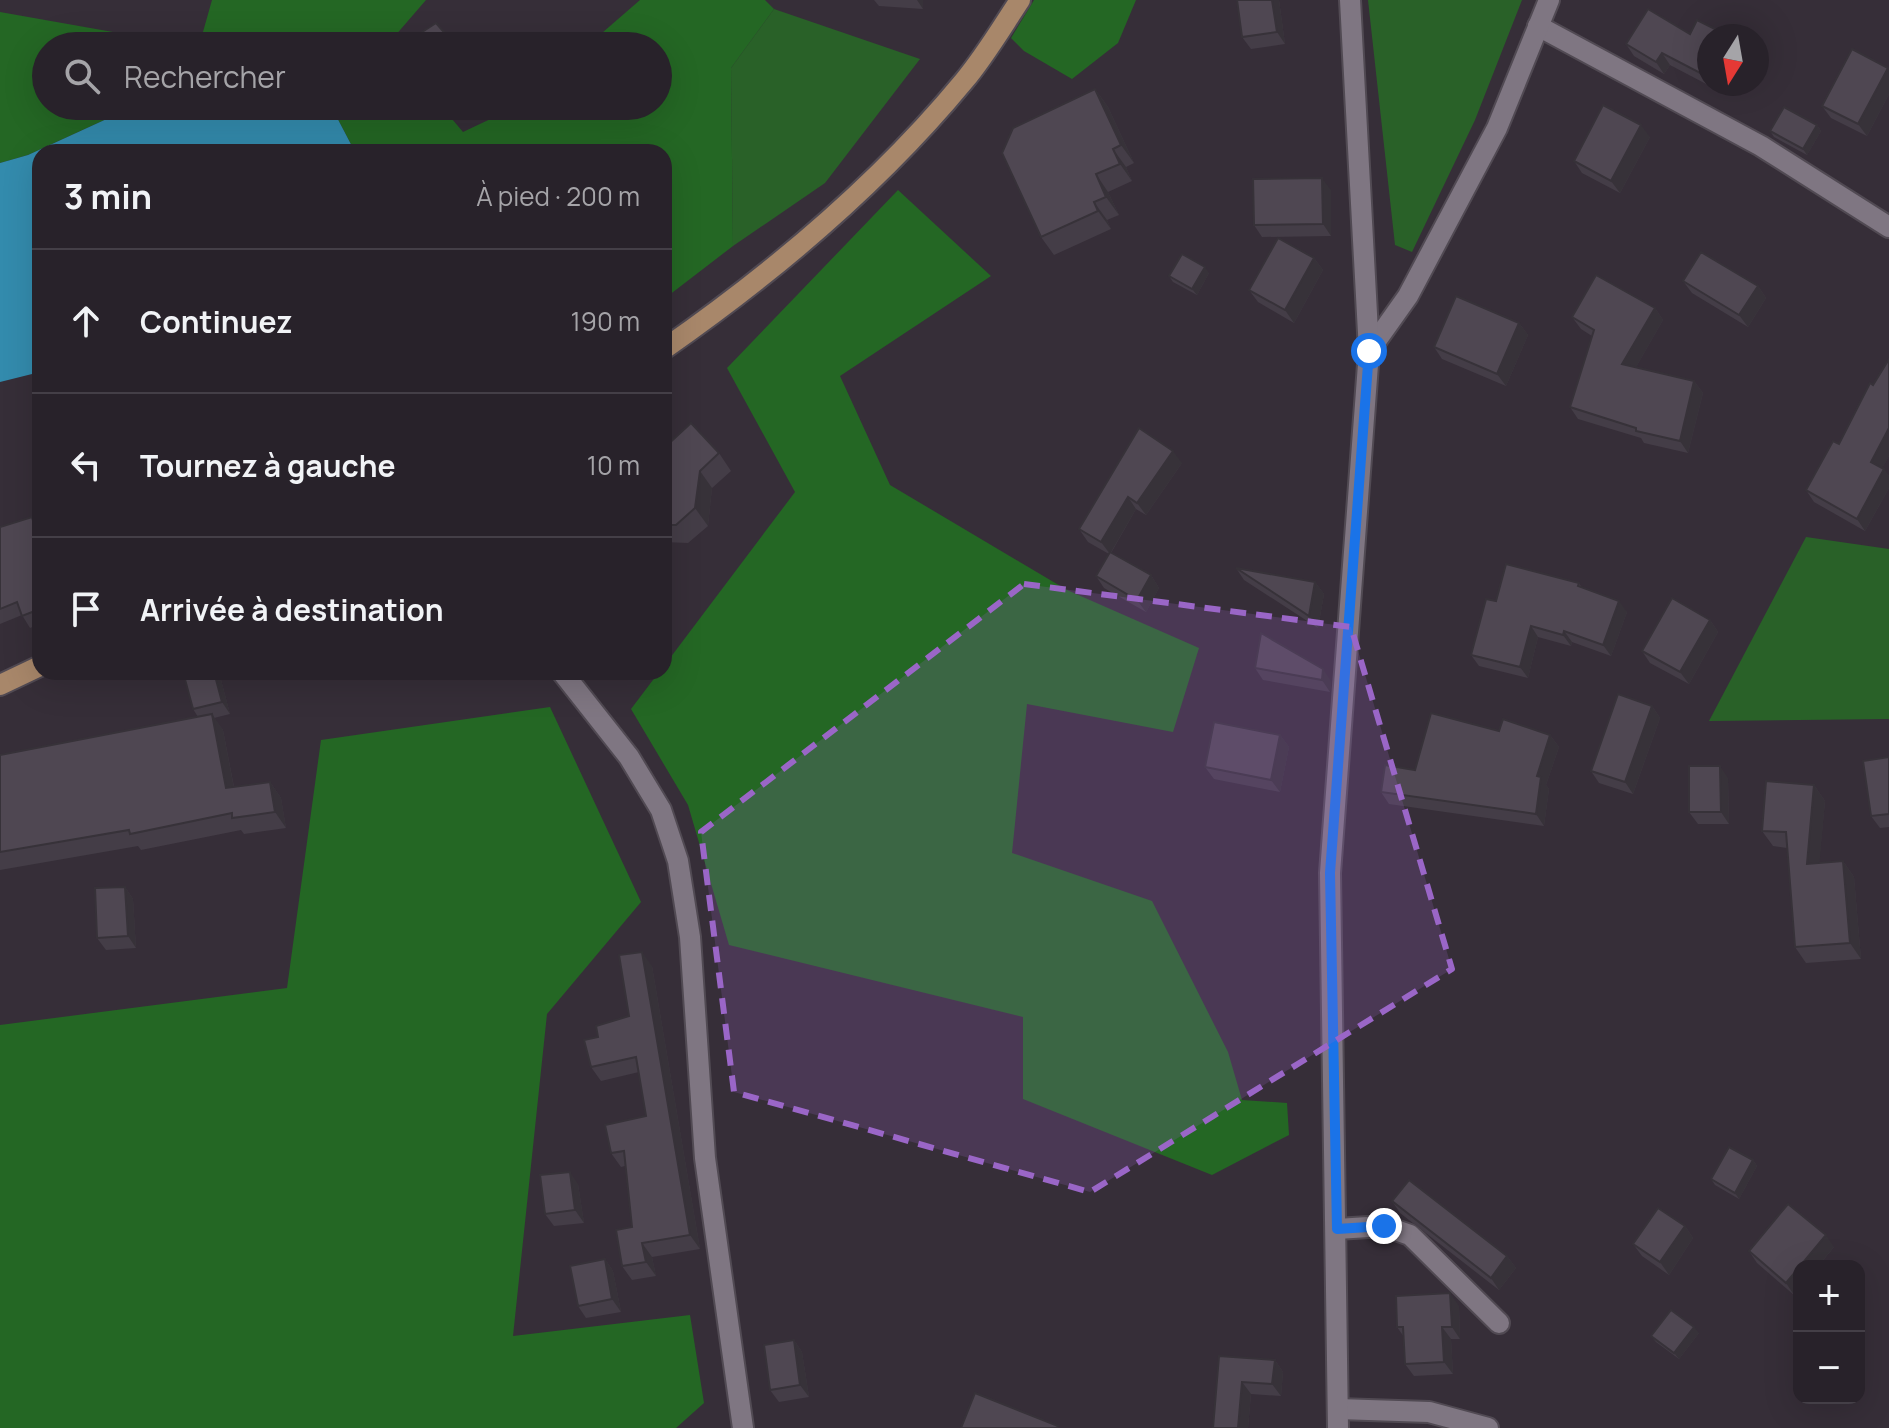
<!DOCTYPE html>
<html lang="fr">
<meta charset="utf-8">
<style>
:root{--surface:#28222a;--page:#342f36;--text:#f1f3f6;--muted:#a5a4a8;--line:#443f47}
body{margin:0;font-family:Manrope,sans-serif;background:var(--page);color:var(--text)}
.controls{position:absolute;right:24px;bottom:24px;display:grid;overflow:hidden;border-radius:16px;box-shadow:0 8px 32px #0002}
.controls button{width:72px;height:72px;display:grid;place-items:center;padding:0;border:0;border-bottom:2px solid var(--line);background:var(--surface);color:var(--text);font:40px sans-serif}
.compass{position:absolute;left:1697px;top:24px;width:72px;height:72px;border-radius:50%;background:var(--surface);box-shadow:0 8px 32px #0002;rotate:191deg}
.stop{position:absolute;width:24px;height:24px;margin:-18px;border:6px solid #1a73e8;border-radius:50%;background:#fff}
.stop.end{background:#1a73e8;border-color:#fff;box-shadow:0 2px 8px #0008}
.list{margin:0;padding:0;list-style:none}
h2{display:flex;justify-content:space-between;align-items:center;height:104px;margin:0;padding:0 32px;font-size:34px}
h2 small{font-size:26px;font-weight:400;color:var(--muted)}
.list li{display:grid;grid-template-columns:52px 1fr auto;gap:24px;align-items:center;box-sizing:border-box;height:144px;padding:0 32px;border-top:2px solid var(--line)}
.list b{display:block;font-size:30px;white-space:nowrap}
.list em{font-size:26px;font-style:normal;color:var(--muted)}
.icon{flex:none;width:44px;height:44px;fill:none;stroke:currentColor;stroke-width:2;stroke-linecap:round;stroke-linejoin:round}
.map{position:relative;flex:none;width:1889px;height:1428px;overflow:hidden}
.search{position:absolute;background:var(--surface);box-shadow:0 8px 32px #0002;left:32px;top:32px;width:640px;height:88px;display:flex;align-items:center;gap:20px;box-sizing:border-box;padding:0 28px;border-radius:44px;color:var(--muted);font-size:30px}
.panel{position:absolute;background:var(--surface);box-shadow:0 8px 32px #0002;left:32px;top:144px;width:640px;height:536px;border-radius:24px}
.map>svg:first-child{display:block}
.green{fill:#296128}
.forest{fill:#246724}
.water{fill:#338bad}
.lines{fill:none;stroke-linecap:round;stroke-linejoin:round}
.minor-casing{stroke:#514a53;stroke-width:24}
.major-casing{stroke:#514a53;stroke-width:24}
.minor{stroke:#7f7682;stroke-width:20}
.major{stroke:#a8876a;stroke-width:20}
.wall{fill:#443d47}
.shaded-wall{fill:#373239}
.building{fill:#4f4752;stroke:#373239;stroke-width:2}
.route{stroke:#1a73e8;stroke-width:10}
.marked{fill:#9a66c7;fill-opacity:0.2;stroke:#9a66c7;stroke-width:6;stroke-dasharray:16 10;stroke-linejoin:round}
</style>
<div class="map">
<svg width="1889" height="1428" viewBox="0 0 1889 1428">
<rect width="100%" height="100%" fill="#362e38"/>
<!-- green -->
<g class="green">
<polygon points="1368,0 1522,0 1475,120 1412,252 1395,245"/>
<polygon points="774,9 920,59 825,183 733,246 731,68"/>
<polygon points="1806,537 1889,549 1889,719 1709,721"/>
</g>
<!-- forest -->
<g class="forest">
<polygon points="212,0 426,0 388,44 389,46 199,46"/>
<polygon points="640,0 765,0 774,9 731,68 733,246 664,299 664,152 355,152 331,106 441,106 463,132 518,106 658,106 658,46 587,46"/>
<polygon points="1034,0 1136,0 1118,43 1072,79 1024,51 1011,38"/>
<polygon points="0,12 192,46 46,46 46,106 135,106 28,155 0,163"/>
<polygon points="898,190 991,276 840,376 890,485 1067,590 1199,648 1173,732 1027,704 1012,853 1152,901 1228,1052 1242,1100 1287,1103 1289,1135 1212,1175 1023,1099 1023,1017 729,945 688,805 631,709 659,672 664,672 664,666 795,492 727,368"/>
<polygon points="550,707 641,902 547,1014 513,1336 690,1315 704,1403 676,1428 0,1428 0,1025 287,988 321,740"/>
</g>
<!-- water -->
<polygon class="water" points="135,106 331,106 355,152 40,152 40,372 0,382 0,163 28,155"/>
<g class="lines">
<defs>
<g id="minor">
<polyline points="1538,26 1761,146 1889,227"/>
<polyline points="1369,351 1408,296 1497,128 1549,0"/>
<polyline points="562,672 629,757 661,810 678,861 690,937 705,1158 743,1428"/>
<polyline points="1337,1229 1384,1226 1410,1235 1499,1323"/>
<polyline points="1338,1409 1429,1412 1488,1428"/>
<polyline points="1338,1428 1330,873 1369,351 1350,0"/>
</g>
<g id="major">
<path d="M664,349C773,273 879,184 964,81C985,56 1002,27 1020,0"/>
<polyline points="0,685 40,666"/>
</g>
</defs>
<!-- minor casing -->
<use href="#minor" class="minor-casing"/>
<!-- major casing -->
<use href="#major" class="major-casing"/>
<!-- minor -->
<use href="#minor" class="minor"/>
<!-- major -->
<use href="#major" class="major"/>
</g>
<!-- wall -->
<g class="wall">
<polygon points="874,0 923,0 923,9 879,6"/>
<polygon points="1279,0 1285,44 1251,49 1242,37"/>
<polygon points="1709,36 1709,84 1711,84 1710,86 1670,65 1664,74 1634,56 1626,44"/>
<polygon points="1888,68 1889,69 1889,94 1867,136 1831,118 1822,106"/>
<polygon points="1095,89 1108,107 1134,163 1126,167 1132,181 1108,192 1119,215 1107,220 1111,229 1054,255 1041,237"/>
<polygon points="1817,125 1821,131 1807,155 1774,137 1770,131"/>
<polygon points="1650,137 1620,193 1582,173 1574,161"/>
<polygon points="1331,190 1331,236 1262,237 1254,225"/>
<polygon points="1314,258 1323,270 1294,323 1258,302 1249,290"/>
<polygon points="1209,273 1197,295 1173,282 1169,276"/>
<polygon points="1683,281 1758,286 1766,298 1748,327 1692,293"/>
<polygon points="1655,308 1663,320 1636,367 1694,381 1703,393 1688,453 1644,443 1641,438 1578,419 1570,407 1592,336 1581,329 1572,317"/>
<polygon points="1519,323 1528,335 1506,386 1442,359 1434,347"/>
<polygon points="1889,359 1889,456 1882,468 1889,476 1889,488 1865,531 1814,502 1806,490 1839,444 1873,385"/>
<polygon points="664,448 719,453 731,471 712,488 708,526 688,543 664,542"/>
<polygon points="1182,463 1146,515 1136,509 1111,553 1151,575 1159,588 1146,612 1104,588 1096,576 1109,554 1088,542 1079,529"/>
<polygon points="32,517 38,526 40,526 40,624 30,628 22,615 0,624 0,527"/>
<polygon points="1236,568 1315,582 1324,594 1318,628 1244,580"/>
<polygon points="1579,583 1582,588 1627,612 1611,656 1572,642 1571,646 1538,637 1528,678 1479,666 1471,655 1496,601"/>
<polygon points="1710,620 1718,632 1689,684 1650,663 1642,651"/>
<polygon points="1255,668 1331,681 1330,692 1263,680"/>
<polygon points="219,672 230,714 214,718 223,730 234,787 270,782 281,798 286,828 244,834 241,830 141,850 138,846 0,870 0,755 198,717 193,709"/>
<polygon points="1652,706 1660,718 1633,794 1599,783 1591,771"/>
<polygon points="1499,731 1550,735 1559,747 1546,785 1549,789 1544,826 1389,804 1381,792 1415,770"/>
<polygon points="1280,735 1289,747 1280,792 1214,779 1205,767"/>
<polygon points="1889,757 1889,827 1880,828 1871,816"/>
<polygon points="1728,778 1729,824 1698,824 1689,812"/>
<polygon points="1814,785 1825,801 1819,863 1843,861 1854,877 1861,959 1806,963 1795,947 1787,848 1773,846 1762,831"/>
<polygon points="125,887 133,899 136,948 106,950 97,938"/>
<polygon points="652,966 700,1249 652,1257 656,1276 632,1280 622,1266 632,1227 625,1166 621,1167 611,1153 646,1116 639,1072 601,1081 591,1067 598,1037 629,1016"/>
<polygon points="1753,1160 1757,1166 1739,1199 1715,1185 1711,1179"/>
<polygon points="578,1184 584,1223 554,1226 545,1214"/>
<polygon points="1392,1201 1507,1256 1516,1268 1499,1290 1400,1213"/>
<polygon points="1685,1226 1693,1238 1669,1275 1642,1256 1633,1244"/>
<polygon points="1834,1247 1794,1295 1757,1263 1749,1251"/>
<polygon points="605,1259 613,1271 621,1312 586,1318 578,1306"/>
<polygon points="1459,1306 1460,1339 1451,1339 1453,1374 1414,1376 1405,1364 1404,1337 1397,1327"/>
<polygon points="1699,1333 1679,1359 1656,1342 1651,1336"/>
<polygon points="794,1340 802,1352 809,1397 779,1402 770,1390"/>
<polygon points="1219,1356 1275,1360 1283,1372 1281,1396 1251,1394 1248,1428 1213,1428"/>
</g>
<!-- shaded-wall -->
<g class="shaded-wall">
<polygon points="917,0 923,0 923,9"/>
<polygon points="1272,0 1279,0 1285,44 1277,32"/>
<polygon points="1662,53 1670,65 1664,74 1656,62"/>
<polygon points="1709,60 1709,84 1702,74"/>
<polygon points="1888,68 1889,69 1889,94 1867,136 1858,124"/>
<polygon points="1095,89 1108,107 1134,163 1121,145"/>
<polygon points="1641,125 1650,137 1620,193 1611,181"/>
<polygon points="1817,125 1821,131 1807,155 1803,149"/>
<polygon points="1113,149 1126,167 1132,181 1120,164"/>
<polygon points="1096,174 1108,192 1119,215 1106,197"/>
<polygon points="1322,178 1331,190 1331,236 1323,224"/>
<polygon points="1094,202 1107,220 1111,229 1098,211"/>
<polygon points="1314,258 1323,270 1294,323 1285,310"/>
<polygon points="1205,267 1209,273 1197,295 1192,289"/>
<polygon points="1758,286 1766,298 1748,327 1739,315"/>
<polygon points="1655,308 1663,320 1631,376 1622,364"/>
<polygon points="1519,323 1528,335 1506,386 1497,374"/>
<polygon points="1694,381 1703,393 1688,453 1680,441"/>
<polygon points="1889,428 1889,456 1879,474 1871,462"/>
<polygon points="1173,451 1182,463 1146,515 1137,503"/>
<polygon points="1884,469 1889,476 1889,488 1865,531 1857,519"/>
<polygon points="700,471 712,488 708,526 695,508"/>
<polygon points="1128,497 1136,509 1110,554 1101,542"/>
<polygon points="1151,575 1159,588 1146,612 1137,600"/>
<polygon points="1315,582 1324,594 1318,628 1309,616"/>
<polygon points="668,587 672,593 664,604 664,592"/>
<polygon points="1619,601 1627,612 1611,656 1603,645"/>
<polygon points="1710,620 1718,632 1689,684 1680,672"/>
<polygon points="1531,626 1538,637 1528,678 1520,667"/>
<polygon points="1564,631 1572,642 1571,646 1563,635"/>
<polygon points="1323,669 1331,681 1330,692 1322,680"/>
<polygon points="214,672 219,672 230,714 222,702"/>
<polygon points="1652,706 1660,718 1633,794 1625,782"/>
<polygon points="212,714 223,730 237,804 226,788"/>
<polygon points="1280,735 1289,747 1280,792 1271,780"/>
<polygon points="1550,735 1559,747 1546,785 1549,789 1544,826 1536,814 1537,776"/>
<polygon points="1720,766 1728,778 1729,824 1721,812"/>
<polygon points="270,782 281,798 286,828 275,812"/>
<polygon points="1814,785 1825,801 1818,880 1807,864"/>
<polygon points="1843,861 1854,877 1861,959 1850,943"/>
<polygon points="125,887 133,899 136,948 128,936"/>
<polygon points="642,952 652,966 700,1249 690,1235"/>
<polygon points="1753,1160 1757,1166 1739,1199 1735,1193"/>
<polygon points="570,1172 578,1184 584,1223 575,1210"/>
<polygon points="1685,1226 1693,1238 1669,1275 1660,1262"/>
<polygon points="1826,1235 1834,1247 1818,1266 1800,1266"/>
<polygon points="642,1243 652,1257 656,1276 646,1262"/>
<polygon points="1507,1256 1516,1268 1499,1290 1491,1278"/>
<polygon points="605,1259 613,1271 621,1312 612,1299"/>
<polygon points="1799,1267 1799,1289 1794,1295 1786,1283"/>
<polygon points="1450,1293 1459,1306 1460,1339 1452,1327"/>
<polygon points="1442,1327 1451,1339 1453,1374 1444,1362"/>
<polygon points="1694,1327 1699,1333 1679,1359 1674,1353"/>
<polygon points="794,1340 802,1352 809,1397 800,1385"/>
<polygon points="1275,1360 1283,1372 1281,1396 1272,1384"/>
<polygon points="1242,1382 1251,1394 1248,1428 1238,1428"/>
</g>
<!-- building -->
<g class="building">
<polygon points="1237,0 1272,0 1277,32 1242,37"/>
<polygon points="1648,9 1690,34 1697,20 1723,33 1721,36 1709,36 1709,60 1702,74 1662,53 1656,62 1626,44"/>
<polygon points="436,23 456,46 418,46 413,38"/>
<polygon points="1852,49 1888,68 1858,124 1822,106"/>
<polygon points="1095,89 1121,145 1113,149 1120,164 1096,174 1106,197 1094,202 1098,211 1041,237 1002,153 1013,128"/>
<polygon points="1603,105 1641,125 1611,181 1574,161"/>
<polygon points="1784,107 1817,125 1803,149 1770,131"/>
<polygon points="1322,178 1323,224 1254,225 1253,179"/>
<polygon points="1278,238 1314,258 1285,310 1249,290"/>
<polygon points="1701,252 1758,286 1739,315 1683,281"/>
<polygon points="1182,254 1205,267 1192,289 1169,276"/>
<polygon points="1596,275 1655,308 1622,364 1694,381 1680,441 1636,431 1636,428 1570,407 1594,330 1572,317"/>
<polygon points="1456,296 1519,323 1497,374 1434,347"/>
<polygon points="1889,359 1889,428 1871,462 1884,469 1857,519 1806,490 1833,441 1839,444 1870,383 1873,385"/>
<polygon points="691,423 719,453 700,471 695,508 676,525 664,525 664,448"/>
<polygon points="1139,428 1173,451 1137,503 1128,497 1101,542 1079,529"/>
<polygon points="32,517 35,528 40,526 40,609 22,616 17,602 0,609 0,527"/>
<polygon points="1110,552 1151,575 1137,600 1096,576"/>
<polygon points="1506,564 1579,583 1578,586 1619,601 1603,645 1564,631 1563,635 1531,626 1520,667 1471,655 1486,599 1496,601"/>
<polygon points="1236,568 1315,582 1309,616"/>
<polygon points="1672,598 1710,620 1680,672 1642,651"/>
<polygon points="1261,633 1323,669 1322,680 1255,668"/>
<polygon points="183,672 214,672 222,702 193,709"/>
<polygon points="1618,694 1652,706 1625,782 1591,771"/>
<polygon points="1431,713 1499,731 1503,719 1550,735 1537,776 1541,777 1536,814 1381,792 1385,765 1415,770"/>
<polygon points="212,714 226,788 270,782 275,812 232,818 232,813 130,834 129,830 0,852 0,755"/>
<polygon points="1214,722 1280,735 1271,780 1205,767"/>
<polygon points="1889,757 1889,814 1871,816 1863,761"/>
<polygon points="1689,766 1720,766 1721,812 1689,812"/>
<polygon points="1766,781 1814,785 1807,864 1843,861 1850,943 1795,947 1786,832 1762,831"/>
<polygon points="125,887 128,936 97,938 95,888"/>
<polygon points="642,952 690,1235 642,1243 646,1262 622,1266 616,1230 632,1227 624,1151 611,1153 605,1125 646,1116 636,1057 591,1067 584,1040 598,1037 596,1026 629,1016 619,955"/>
<polygon points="1729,1147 1753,1160 1735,1193 1711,1179"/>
<polygon points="570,1172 575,1210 545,1214 540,1175"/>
<polygon points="1409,1180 1507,1256 1491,1278 1392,1201"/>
<polygon points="1788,1204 1826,1235 1786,1283 1749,1251"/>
<polygon points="1658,1208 1685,1226 1660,1262 1633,1244"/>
<polygon points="605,1259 612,1299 578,1306 570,1266"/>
<polygon points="1450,1293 1452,1327 1442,1327 1444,1362 1405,1364 1403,1327 1397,1327 1396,1296"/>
<polygon points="1671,1310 1694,1327 1674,1353 1651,1336"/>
<polygon points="794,1340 800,1385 770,1390 764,1345"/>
<polygon points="1219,1356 1275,1360 1272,1384 1242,1382 1238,1428 1213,1428"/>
<polygon points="975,1393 1058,1426 1057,1428 961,1428"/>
</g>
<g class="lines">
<!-- route -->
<polyline class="route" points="1369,351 1330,873 1337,1229 1384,1226"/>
</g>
<!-- marked area -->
<path class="marked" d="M1024,584L1351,627L1452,969L1090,1192L734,1092L701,832Z"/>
</svg>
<div class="controls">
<button>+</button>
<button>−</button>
</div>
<svg class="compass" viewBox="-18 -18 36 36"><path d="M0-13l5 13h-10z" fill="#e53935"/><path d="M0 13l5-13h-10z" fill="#a5a4a8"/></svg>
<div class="stop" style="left:1369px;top:351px"></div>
<div class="stop end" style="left:1384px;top:1226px"></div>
<div class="search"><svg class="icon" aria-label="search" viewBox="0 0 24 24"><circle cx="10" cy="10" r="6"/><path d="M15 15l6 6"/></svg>Rechercher</div>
<section class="panel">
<h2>3 min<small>À pied · 200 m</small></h2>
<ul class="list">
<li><svg class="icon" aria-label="ahead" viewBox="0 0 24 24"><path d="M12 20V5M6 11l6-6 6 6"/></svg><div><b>Continuez</b></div><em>190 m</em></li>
<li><svg class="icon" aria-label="left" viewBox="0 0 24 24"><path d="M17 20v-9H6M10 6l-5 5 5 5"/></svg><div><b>Tournez à gauche</b></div><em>10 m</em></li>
<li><svg class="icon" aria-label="arrive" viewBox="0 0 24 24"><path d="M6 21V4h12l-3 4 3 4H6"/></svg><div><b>Arrivée à destination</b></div></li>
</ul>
</section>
</div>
